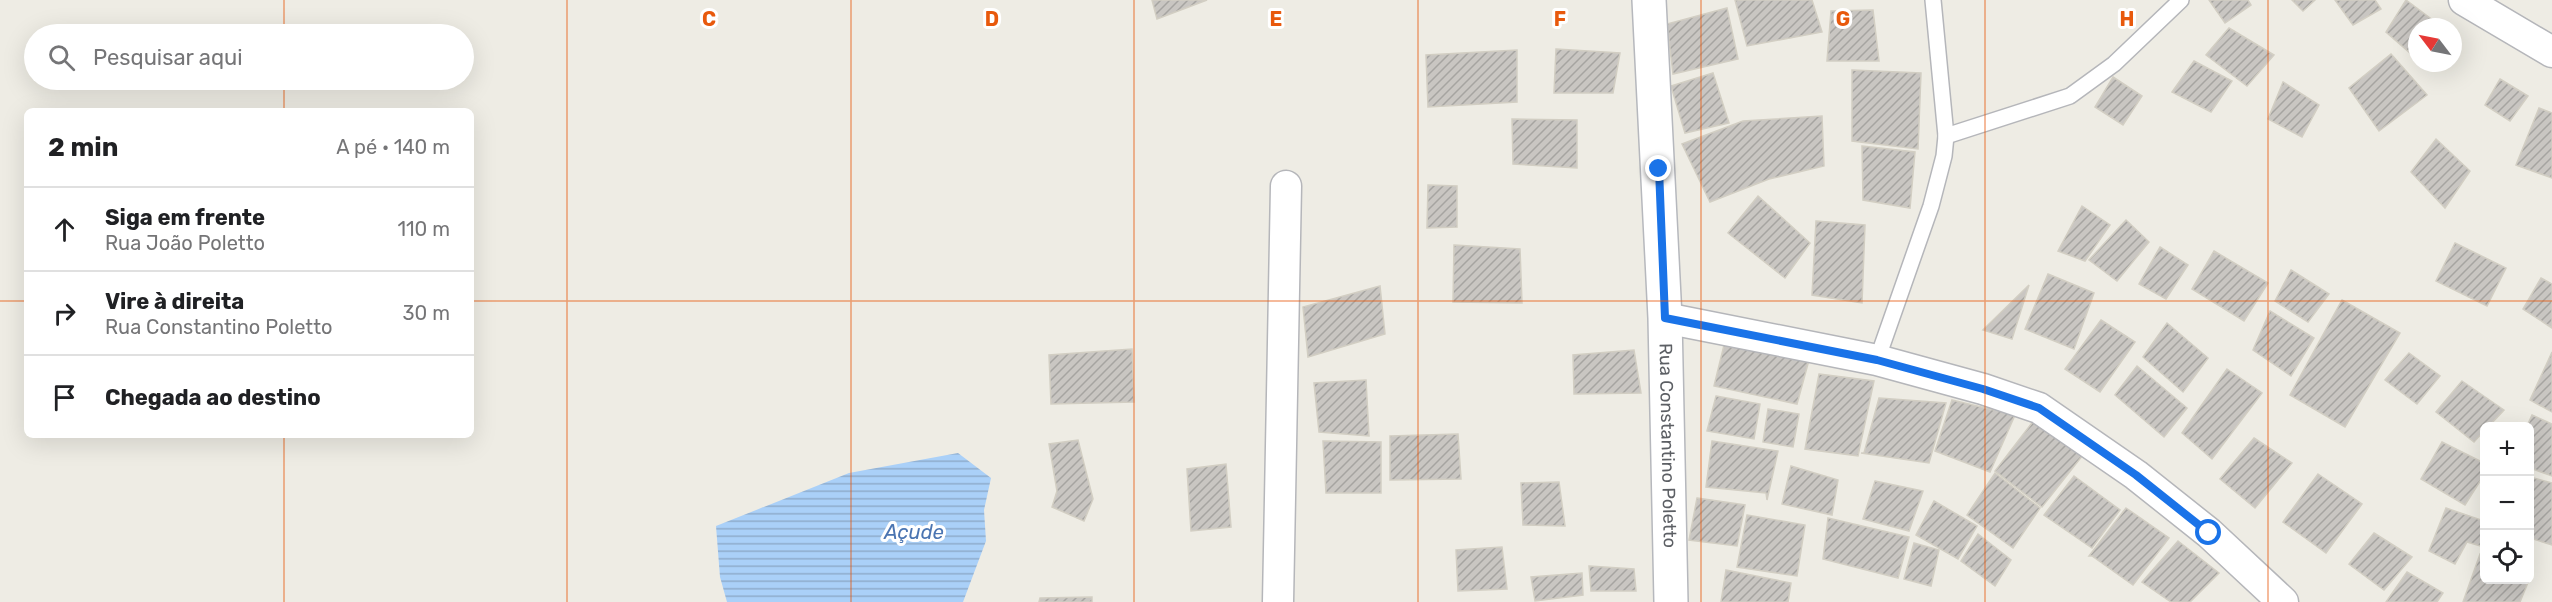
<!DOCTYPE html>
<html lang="pt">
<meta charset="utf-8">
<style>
:root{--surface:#fff;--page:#f6f6f6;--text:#202124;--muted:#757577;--line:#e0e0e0}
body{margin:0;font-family:Rubik,sans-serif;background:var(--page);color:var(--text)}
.controls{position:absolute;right:18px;bottom:18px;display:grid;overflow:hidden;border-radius:9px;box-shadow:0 6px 24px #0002}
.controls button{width:54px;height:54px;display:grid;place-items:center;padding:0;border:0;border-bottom:2px solid var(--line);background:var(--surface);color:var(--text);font:30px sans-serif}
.compass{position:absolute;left:2408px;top:18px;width:54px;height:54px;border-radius:50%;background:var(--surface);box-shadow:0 6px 24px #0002;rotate:302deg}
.stop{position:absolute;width:18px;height:18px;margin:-14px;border:4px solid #1a73e8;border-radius:50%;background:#fff}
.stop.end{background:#1a73e8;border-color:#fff;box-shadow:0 2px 6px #0008}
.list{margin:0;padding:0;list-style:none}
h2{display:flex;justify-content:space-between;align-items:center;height:78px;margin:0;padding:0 24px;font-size:26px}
h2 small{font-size:20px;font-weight:400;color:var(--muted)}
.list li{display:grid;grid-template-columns:39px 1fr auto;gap:18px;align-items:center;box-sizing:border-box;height:84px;padding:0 24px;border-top:2px solid var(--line)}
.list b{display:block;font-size:22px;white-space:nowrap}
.list p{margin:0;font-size:20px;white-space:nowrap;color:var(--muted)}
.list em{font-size:20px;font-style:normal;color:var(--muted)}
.icon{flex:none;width:33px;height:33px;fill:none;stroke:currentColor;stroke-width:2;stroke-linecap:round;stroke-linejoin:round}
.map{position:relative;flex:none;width:2552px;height:602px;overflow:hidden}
.search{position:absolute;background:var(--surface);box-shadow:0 6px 24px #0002;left:24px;top:24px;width:450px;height:66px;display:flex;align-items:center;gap:15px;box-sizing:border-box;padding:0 21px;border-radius:33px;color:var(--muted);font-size:22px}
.panel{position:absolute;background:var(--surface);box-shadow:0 6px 24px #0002;left:24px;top:108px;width:450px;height:330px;border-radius:9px}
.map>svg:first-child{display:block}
.water{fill:url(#water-rules)}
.building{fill:url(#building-hatch);stroke:#d2cec3;stroke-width:1.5}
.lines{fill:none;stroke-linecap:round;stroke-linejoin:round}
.lane-casing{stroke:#b5b6ba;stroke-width:18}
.street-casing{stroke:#b5b6ba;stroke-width:33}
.secondary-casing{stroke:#b6b8bd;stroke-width:36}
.lane{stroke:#fff;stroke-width:15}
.street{stroke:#fff;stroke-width:30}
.secondary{stroke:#fff;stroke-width:33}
.route{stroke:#1a73e8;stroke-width:8}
.grid{fill:none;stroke:#e8590c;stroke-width:1.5;stroke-opacity:0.55}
.labels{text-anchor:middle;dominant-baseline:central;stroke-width:6;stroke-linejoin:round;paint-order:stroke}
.street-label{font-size:18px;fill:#5c5f64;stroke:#fff}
.water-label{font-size:20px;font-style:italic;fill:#4b75b2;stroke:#fff}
.grid-label{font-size:20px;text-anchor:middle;font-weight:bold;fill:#e8590c;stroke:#fff;stroke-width:6;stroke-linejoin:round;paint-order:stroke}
</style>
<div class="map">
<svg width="2552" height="602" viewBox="0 0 2552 602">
<defs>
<pattern id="water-rules" width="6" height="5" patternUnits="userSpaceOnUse" patternTransform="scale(1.5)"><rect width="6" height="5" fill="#aad0f8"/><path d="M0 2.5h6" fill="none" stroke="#8eaccc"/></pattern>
<pattern id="building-hatch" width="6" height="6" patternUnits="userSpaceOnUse" patternTransform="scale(1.5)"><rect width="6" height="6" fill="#c9c6c2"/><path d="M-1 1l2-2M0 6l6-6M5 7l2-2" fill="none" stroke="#a6a4a1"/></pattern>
</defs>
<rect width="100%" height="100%" fill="#eeece4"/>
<!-- water -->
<polygon class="water" points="958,453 991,478 984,510 986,541 963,602 727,602 720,577 716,526 849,473"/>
<!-- building -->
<g class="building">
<polygon points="1152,0 1207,0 1157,19"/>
<polygon points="1735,0 1812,0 1822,32 1747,46"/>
<polygon points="2209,0 2248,0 2251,5 2225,23"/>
<polygon points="2292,0 2315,0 2303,11"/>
<polygon points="2335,0 2375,0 2381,9 2353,25"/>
<polygon points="2406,0 2442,27 2417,27 2417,59 2386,32"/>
<polygon points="1727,8 1738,59 1673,74 1667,24"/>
<polygon points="1873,10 1879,61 1827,61 1831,11"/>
<polygon points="2229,28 2274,55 2247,86 2206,55"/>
<polygon points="1556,49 1620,53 1613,93 1554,93"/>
<polygon points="1517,50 1517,102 1428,107 1426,55"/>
<polygon points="2391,54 2427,95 2379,131 2349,88"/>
<polygon points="2194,61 2232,81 2211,112 2172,92"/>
<polygon points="1852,70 1921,73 1918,149 1852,141"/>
<polygon points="1713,73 1729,123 1685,133 1671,86"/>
<polygon points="2113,77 2142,96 2123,125 2095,107"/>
<polygon points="2500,79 2528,96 2510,121 2485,105"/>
<polygon points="2283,82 2319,105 2302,137 2268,119"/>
<polygon points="2539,108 2552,113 2552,178 2516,165"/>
<polygon points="1822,116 1824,166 1769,179 1710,202 1682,144 1743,121"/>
<polygon points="1512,119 1577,120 1577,168 1513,164"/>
<polygon points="2436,139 2470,171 2445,208 2411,172"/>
<polygon points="1862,146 1915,152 1910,208 1863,200"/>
<polygon points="1428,185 1457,186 1457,227 1427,228"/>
<polygon points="1758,196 1810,243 1785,278 1728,233"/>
<polygon points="2082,206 2110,225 2085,261 2058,251"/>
<polygon points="2126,220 2149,242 2117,281 2089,260"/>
<polygon points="1816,221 1865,225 1862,303 1812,295"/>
<polygon points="2455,243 2506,268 2487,306 2436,281"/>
<polygon points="1454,245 1520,249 1522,303 1453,302"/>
<polygon points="2160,247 2188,265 2166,299 2139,284"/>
<polygon points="2214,251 2268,283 2244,321 2192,289"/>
<polygon points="2291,270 2329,294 2308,322 2275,301"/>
<polygon points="2048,274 2094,293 2074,349 2025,329"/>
<polygon points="2541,278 2552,284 2552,328 2523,309"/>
<polygon points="2029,285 2012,339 1983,330"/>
<polygon points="1380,286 1385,334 1308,357 1303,307"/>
<polygon points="2342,300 2400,333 2345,427 2290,395"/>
<polygon points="2270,311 2314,338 2291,376 2253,350"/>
<polygon points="2101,320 2135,342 2100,392 2065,369"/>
<polygon points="2167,323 2208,358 2183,392 2143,357"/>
<polygon points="1724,345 1809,360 1797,404 1714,386"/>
<polygon points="1132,349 1134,402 1051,404 1049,355"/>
<polygon points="1634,350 1641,393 1574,394 1573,355"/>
<polygon points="2552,352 2552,412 2530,400"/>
<polygon points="2409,353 2440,376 2417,404 2385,380"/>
<polygon points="2137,366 2187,408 2164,437 2115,395"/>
<polygon points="2227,369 2262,393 2212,459 2182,433"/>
<polygon points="1819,374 1874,381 1858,456 1805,449"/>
<polygon points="1366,380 1369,436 1319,432 1314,383"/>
<polygon points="2462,381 2504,410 2489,426 2484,426 2484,431 2474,442 2436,412"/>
<polygon points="1716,396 1760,404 1754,439 1707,431"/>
<polygon points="1879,398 1946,403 1929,463 1861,453 1864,453"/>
<polygon points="1952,400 2015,415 1990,472 1935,451"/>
<polygon points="1768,409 1799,414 1793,447 1763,442"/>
<polygon points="2532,415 2552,424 2552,476 2530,468 2530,426 2527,426"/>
<polygon points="2035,419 2083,455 2042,507 1995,471"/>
<polygon points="1458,434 1461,479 1390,480 1390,436"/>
<polygon points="2254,438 2292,463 2255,508 2220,479"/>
<polygon points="1078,440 1093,499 1084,521 1052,507 1057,491 1049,444"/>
<polygon points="1323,441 1381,442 1381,493 1326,493"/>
<polygon points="1712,441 1778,451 1767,500 1766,493 1706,487"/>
<polygon points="2442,442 2484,463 2484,475 2465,505 2421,479"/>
<polygon points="1226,464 1231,527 1191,531 1187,469"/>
<polygon points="1791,466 1838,480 1832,515 1782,504"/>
<polygon points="1995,473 2040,508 2013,548 1967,515"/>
<polygon points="2318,474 2362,504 2326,553 2283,522"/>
<polygon points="2074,476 2120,510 2092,548 2044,515"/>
<polygon points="2530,477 2552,483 2552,545 2530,538"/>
<polygon points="1875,481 1923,491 1909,531 1863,519"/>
<polygon points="1559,482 1565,526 1523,525 1521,483"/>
<polygon points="1697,498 1745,505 1737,546 1689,540"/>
<polygon points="1934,501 1977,526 1958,559 1916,535"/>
<polygon points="2126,508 2169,538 2133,585 2092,556 2089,556"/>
<polygon points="2446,508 2484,521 2484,547 2467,542 2455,564 2429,551"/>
<polygon points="1747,515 1805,525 1797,576 1737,567"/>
<polygon points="1828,518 1909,537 1898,578 1823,559"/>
<polygon points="2374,533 2412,557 2384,590 2349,564"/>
<polygon points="1978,534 2011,560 1995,586 1961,561"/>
<polygon points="2178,541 2219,573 2190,602 2171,602 2142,582"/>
<polygon points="1914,543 1939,550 1931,586 1904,579"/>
<polygon points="1502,547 1507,589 1458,591 1456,550"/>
<polygon points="2480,554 2484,556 2484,580 2529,580 2520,602 2463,602"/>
<polygon points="1589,566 1634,569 1636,591 1591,591"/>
<polygon points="1726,570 1791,583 1788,602 1721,602"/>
<polygon points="2407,572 2443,593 2437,602 2386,602"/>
<polygon points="1582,573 1583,595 1535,601 1531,577"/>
<polygon points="1092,597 1092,602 1039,602 1040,598"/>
</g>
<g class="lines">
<defs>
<g id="lane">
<polyline points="1946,136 2070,96 2114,64 2181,0"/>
<polyline points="1877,360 1931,206 1944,156 1946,136 1933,0"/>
</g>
<g id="street">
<polyline points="2464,0 2552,52"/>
<polyline points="1665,318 1877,360 1983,389 2039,408 2136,475 2209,533 2283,602"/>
<polyline points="1278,602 1286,186"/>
</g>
<g id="secondary">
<path id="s1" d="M1649,0L1665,318L1671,602"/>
</g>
</defs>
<!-- lane casing -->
<use href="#lane" class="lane-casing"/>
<!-- street casing -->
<use href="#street" class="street-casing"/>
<!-- secondary casing -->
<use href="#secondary" class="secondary-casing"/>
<!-- lane -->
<use href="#lane" class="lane"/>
<!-- street -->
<use href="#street" class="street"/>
<!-- secondary -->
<use href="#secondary" class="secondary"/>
</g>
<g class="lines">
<!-- route -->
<polyline class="route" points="1659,169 1665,318 1877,360 1983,389 2039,408 2136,475 2209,533"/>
</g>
<!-- grid -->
<path class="grid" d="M284,0V34M567,0V602M851,0V602M1134,0V602M1418,0V602M1701,0V602M1985,0V602M2268,0V602M284,80V111M0,301H27M471,301H2552M284,435V602"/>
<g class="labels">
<!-- street labels -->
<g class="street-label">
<text stroke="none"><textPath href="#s1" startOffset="446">Rua Constantino Poletto</textPath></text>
</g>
<!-- water labels -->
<g class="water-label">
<text x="914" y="532">Açude</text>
</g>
</g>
<g class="grid-label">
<text x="709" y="26">C</text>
<text x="992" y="26">D</text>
<text x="1276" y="26">E</text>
<text x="1560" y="26">F</text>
<text x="1843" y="26">G</text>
<text x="2127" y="26">H</text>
</g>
</svg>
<div class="controls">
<button>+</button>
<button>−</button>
<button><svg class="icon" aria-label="locate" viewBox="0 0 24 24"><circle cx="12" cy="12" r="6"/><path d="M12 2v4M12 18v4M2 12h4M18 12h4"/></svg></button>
</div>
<svg class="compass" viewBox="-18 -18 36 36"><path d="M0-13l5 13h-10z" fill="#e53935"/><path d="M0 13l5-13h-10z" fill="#757577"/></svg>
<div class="stop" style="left:2209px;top:533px"></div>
<div class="stop end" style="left:1659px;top:169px"></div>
<div class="search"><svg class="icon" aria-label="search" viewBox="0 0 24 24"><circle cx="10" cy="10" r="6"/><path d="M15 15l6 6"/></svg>Pesquisar aqui</div>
<section class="panel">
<h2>2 min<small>A pé · 140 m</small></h2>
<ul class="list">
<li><svg class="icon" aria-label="ahead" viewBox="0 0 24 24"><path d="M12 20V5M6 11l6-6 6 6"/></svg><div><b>Siga em frente</b><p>Rua João Poletto</p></div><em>110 m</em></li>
<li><svg class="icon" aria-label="right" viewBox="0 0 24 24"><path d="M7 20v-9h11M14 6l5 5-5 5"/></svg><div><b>Vire à direita</b><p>Rua Constantino Poletto</p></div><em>30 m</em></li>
<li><svg class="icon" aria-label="arrive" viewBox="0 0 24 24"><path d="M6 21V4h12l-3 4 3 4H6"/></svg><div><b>Chegada ao destino</b></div></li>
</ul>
</section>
</div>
